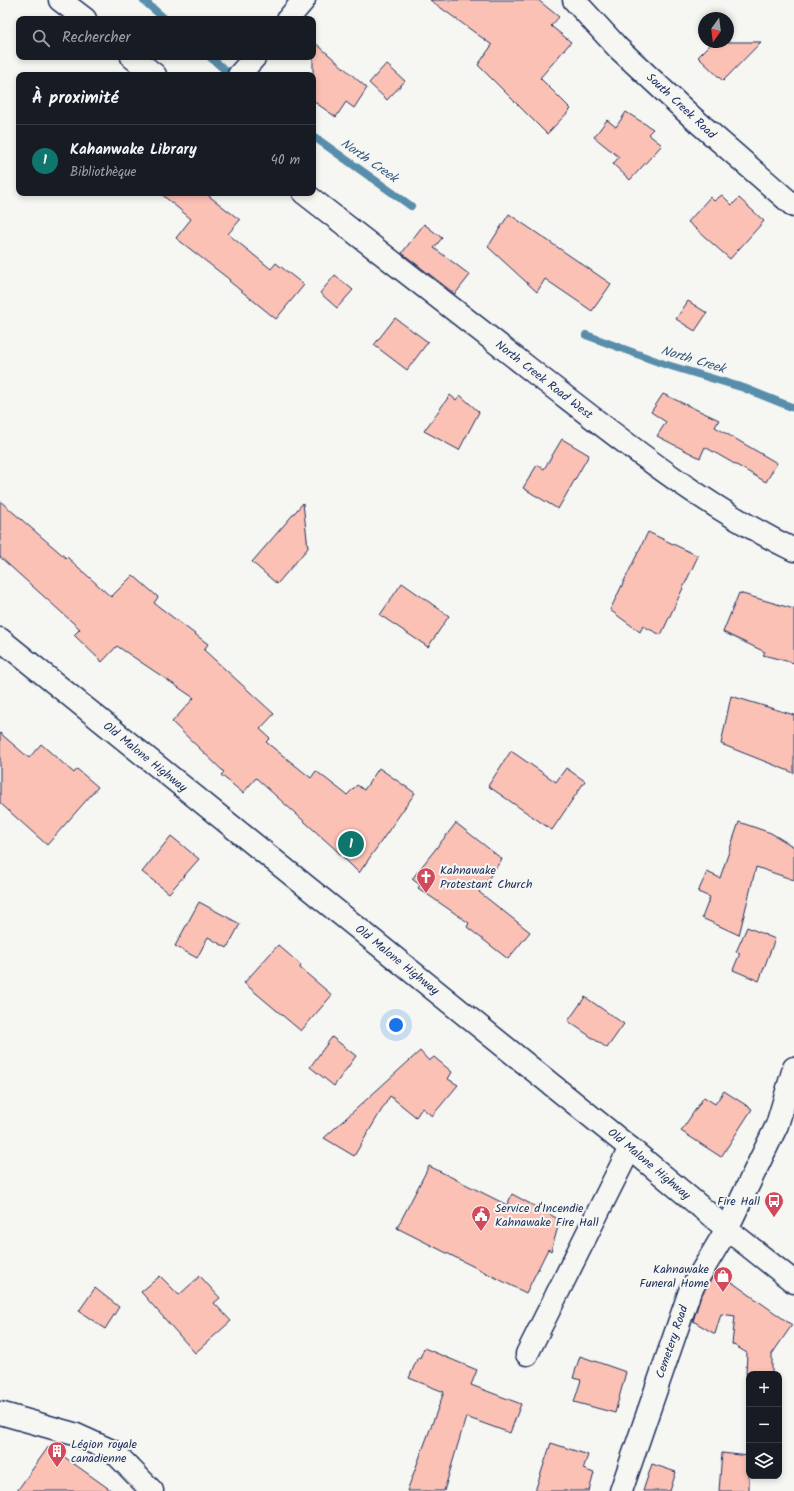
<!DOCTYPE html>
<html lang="fr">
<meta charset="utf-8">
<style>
:root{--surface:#171b24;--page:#242831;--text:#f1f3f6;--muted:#9ea1a6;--line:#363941;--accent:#0f766e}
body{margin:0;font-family:Kalam,sans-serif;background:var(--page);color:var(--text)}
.controls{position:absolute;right:12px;bottom:12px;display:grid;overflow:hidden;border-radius:8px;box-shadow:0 2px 6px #0003}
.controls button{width:36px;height:36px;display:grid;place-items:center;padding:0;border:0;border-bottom:1px solid var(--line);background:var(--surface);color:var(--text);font:20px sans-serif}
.compass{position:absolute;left:698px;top:12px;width:36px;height:36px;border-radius:50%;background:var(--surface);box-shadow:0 2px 6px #0003;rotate:194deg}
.you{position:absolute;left:396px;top:1025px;width:14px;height:14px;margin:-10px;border:3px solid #fff;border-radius:50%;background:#1a73e8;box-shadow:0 0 0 6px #1a73e833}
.badge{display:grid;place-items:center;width:26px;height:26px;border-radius:50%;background:var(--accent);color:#fff;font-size:13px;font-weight:700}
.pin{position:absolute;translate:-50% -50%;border:2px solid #fff;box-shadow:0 1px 4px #0006}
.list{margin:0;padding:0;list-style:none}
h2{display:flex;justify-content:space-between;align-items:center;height:52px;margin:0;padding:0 16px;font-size:17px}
h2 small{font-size:13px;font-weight:400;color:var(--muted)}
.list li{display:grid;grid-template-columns:26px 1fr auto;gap:12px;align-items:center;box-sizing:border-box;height:72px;padding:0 16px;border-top:1px solid var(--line)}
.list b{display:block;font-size:15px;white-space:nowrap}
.list p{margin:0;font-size:13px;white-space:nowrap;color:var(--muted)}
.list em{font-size:13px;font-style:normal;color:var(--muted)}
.icon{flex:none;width:22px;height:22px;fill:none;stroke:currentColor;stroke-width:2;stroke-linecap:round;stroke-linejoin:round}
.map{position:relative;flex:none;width:794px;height:1491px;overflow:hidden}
.search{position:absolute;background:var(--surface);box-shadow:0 2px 6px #0003;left:16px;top:16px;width:300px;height:44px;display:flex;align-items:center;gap:10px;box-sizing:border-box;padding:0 14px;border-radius:8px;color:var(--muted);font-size:15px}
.panel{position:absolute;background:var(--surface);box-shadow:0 2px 6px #0003;left:16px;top:72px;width:300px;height:124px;border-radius:8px}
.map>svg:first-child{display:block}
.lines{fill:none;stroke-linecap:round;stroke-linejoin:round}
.stream{stroke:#588eac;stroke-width:8}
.building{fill:#fbc1b5;stroke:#1b2f5e}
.minor-casing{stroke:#1b2f5e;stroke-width:25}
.minor{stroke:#f6f6f2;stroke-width:22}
.labels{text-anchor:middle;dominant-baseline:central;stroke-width:4;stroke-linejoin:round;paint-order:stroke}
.street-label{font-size:12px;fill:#1b2f5e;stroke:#f6f6f2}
.poi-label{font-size:12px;fill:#1b2f5e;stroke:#f6f6f2;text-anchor:start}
.water-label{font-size:13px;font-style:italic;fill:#34577e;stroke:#f6f6f2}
</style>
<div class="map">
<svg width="794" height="1491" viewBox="0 0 794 1491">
<rect width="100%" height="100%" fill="#f6f6f2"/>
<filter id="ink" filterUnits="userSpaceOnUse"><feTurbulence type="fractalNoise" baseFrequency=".025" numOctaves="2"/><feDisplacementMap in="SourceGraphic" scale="8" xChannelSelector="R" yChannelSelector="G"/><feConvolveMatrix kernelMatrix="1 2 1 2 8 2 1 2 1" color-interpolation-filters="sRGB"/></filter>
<g filter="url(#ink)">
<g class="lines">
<!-- stream -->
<g class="stream">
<polyline points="143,0 165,19"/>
<polyline points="210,57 231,75"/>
<polyline points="313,136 411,206"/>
<polyline points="586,335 664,364 744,388 794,408"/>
</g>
</g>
<!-- building -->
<g class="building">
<polygon points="430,0 538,0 559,17 551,26 571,42 540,78 571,109 547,134 478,65 492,45"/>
<polygon points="313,41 367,88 354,108 346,102 336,117 313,101"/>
<polygon points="713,42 761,42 723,81 698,57"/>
<polygon points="386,64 405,81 387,100 369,83"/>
<polygon points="626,112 653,129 648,134 662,145 630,180 613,164 619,157 594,137 607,120 616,127"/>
<polygon points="160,193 205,193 240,220 228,234 271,269 276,263 304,285 276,319 229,281 230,280 176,238 191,219"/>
<polygon points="722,195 732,205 739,198 764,221 730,259 688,222 710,197 714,201"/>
<polygon points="509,214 611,284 592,311 545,279 537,292 488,247"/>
<polygon points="424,224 442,238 434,248 470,275 455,294 402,253"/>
<polygon points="335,275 353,290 337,308 320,293"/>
<polygon points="688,301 707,313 695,331 676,319"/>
<polygon points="395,318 428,342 407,370 374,345"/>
<polygon points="663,394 719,420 715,427 777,463 766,482 705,447 700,458 657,436 666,422 651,412"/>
<polygon points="450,395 456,400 460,395 479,412 459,450 424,431"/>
<polygon points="562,439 589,455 558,509 523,488 537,465 544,469"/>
<polygon points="0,501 66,558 67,557 111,597 133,575 158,597 154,603 208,644 204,650 274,714 260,729 270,738 266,742 311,778 316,771 347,795 357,785 364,790 379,768 415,793 359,873 335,849 256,778 243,793 221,775 224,772 172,722 194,698 117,646 102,662 74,635 80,629 0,557"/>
<polygon points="303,503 308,548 277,584 252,562"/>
<polygon points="648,532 698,556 661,635 643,626 640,632 610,610"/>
<polygon points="402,583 449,616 428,647 380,615"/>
<polygon points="739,593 794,609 794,663 763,655 765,652 723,632"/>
<polygon points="731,696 794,715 794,773 721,744"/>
<polygon points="0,733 29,758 41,744 74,773 77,769 98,787 47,845 0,803"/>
<polygon points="511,751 556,782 566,768 585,781 552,830 488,786"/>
<polygon points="739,822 771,833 794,847 794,880 756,867 739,935 702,918 710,897 698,892 707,872 720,878"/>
<polygon points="456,823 502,859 479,892 530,932 508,959 467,927 469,923 418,888 420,885 412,879"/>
<polygon points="171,836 199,859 169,893 142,872"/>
<polygon points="199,902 240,924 227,948 208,937 197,958 175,946"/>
<polygon points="747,927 775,939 759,981 733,970 740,953 736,952"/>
<polygon points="278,945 301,965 300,968 332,995 301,1031 244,983"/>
<polygon points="585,997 624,1024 607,1048 568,1021"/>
<polygon points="332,1037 356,1056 334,1086 310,1067"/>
<polygon points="420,1051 429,1061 434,1057 452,1072 448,1079 458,1085 432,1116 422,1108 416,1117 390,1096 354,1156 324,1138"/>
<polygon points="724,1091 752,1109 721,1157 681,1131 704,1097 715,1104"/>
<polygon points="429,1166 507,1205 512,1194 560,1220 551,1251 548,1249 526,1293 397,1228"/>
<polygon points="716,1271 792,1325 772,1354 772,1374 746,1374 747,1353 732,1344 735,1316 721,1314 715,1334 693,1321 701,1296"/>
<polygon points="160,1276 179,1295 200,1276 220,1298 214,1303 231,1321 195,1353 141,1292"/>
<polygon points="95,1288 119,1307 105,1329 79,1311"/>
<polygon points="424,1348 477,1370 471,1385 521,1404 510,1433 466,1417 444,1491 407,1491 444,1392 409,1378 418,1357 420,1358"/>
<polygon points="580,1356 626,1372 615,1413 574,1402 581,1380 573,1378"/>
<polygon points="551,1443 588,1455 583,1469 594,1473 589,1491 535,1491"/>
<polygon points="49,1446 112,1491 17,1491"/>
<polygon points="722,1453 749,1456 749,1491 719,1491"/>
<polygon points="652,1464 676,1472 670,1491 643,1491"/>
</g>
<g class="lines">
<defs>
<g id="minor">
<polyline points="60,0 85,19"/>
<polyline points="574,0 618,48 692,117 794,206"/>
<polyline points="288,19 304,0"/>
<polyline points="132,57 155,75"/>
<polyline points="239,75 255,57"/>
<path d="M304,193C385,256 465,318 545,381C624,442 703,506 794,550"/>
<polyline points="0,639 630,1148 727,1229 794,1282"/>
<polyline points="527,1354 630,1148"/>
<polyline points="0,1413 74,1434 114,1452 152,1491"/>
<polyline points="621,1491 690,1291 727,1229 777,1125 794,1068"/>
</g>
</defs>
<!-- minor casing -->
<use href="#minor" class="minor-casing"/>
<!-- minor -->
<use href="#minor" class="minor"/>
</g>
</g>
<!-- icons -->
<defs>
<symbol id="church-pin" viewBox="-11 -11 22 30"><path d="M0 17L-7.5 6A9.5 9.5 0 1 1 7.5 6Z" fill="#d1495b" stroke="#f6f6f2"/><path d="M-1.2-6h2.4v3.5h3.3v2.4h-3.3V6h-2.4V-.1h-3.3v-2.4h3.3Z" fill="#fff"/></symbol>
<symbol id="bus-pin" viewBox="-11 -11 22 30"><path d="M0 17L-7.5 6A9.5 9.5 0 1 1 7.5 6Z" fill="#d1495b" stroke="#f6f6f2"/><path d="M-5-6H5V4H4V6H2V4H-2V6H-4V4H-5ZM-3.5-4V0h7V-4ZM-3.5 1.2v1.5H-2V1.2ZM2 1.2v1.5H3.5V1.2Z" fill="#fff"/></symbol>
<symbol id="civic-pin" viewBox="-11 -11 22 30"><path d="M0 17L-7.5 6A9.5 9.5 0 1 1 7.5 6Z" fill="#d1495b" stroke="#f6f6f2"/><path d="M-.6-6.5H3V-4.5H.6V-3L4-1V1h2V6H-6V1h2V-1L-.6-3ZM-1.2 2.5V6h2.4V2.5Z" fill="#fff"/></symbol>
<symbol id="shop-pin" viewBox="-11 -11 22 30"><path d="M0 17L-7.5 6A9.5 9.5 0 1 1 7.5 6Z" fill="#d1495b" stroke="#f6f6f2"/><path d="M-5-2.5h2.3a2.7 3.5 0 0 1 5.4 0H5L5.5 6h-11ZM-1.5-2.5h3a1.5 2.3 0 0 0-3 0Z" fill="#fff"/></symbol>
<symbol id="building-pin" viewBox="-11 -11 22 30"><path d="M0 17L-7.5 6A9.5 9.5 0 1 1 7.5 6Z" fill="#d1495b" stroke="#f6f6f2"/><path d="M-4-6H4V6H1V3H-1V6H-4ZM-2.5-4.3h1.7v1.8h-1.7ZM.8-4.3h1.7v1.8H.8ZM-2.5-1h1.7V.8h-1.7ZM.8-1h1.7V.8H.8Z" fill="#fff"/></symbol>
</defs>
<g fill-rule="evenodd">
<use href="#church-pin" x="415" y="866" width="22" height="30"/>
<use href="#bus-pin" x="763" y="1190" width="22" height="30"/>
<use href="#civic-pin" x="470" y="1204" width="22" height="30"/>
<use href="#shop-pin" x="712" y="1265" width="22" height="30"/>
<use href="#building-pin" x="46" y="1440" width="22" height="30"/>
</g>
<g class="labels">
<!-- street labels -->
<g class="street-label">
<text transform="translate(681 106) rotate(43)">South Creek Road</text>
<text transform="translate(544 380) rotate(38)">North Creek Road West</text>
<text transform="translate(145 757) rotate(39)">Old Malone Highway</text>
<text transform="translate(397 960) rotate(39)">Old Malone Highway</text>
<text transform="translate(649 1164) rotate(40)">Old Malone Highway</text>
<text transform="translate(672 1342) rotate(-71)">Cemetery Road</text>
</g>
<!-- poi labels -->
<g class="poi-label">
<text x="440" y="870">Kahnawake<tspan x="440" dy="14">Protestant Church</tspan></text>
<text x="760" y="1201" text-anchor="end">Fire Hall</text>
<text x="495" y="1208">Service d'Incendie<tspan x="495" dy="14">Kahnawake Fire Hall</tspan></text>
<text x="709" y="1269" text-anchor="end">Kahnawake<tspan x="709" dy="14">Funeral Home</tspan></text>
<text x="71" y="1444">Légion royale<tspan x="71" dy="14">canadienne</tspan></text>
</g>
<!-- water labels -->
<g class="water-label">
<text transform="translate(369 161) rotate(35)">North Creek</text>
<text transform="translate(693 360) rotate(17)">North Creek</text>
</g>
</g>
</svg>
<div class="controls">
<button>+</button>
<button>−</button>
<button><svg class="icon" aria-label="layers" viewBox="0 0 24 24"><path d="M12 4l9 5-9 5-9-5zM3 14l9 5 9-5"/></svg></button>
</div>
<svg class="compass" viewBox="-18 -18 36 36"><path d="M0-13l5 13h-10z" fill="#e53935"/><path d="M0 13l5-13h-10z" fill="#9ea1a6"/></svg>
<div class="you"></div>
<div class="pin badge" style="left:351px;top:844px">1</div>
<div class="search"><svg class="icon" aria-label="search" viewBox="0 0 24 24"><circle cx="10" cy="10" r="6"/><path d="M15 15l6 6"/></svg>Rechercher</div>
<section class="panel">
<h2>À proximité<small></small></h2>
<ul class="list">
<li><span class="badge">1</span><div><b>Kahanwake Library</b><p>Bibliothèque</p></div><em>40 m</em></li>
</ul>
</section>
</div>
